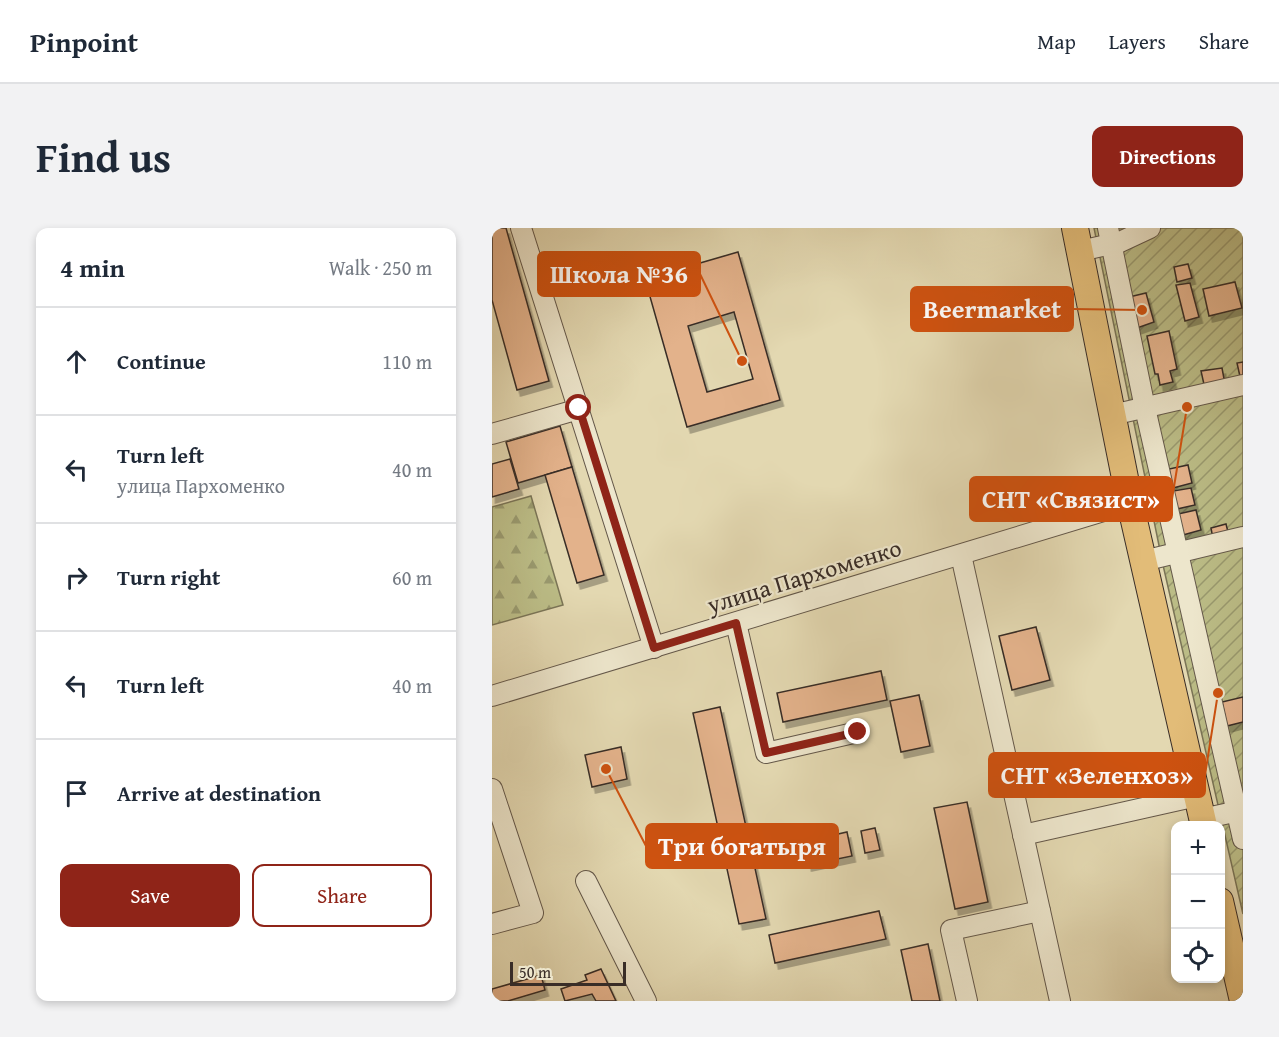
<!DOCTYPE html>
<meta charset="utf-8">
<style>
:root{--surface:#fff;--page:#f2f2f3;--text:#1f2937;--muted:#747a83;--line:#e0e1e3;--accent:#8f2418}
body{margin:0;font-family:"Gentium Book Plus",serif;background:var(--page);color:var(--text)}
.controls{position:absolute;right:18px;bottom:18px;display:grid;overflow:hidden;border-radius:12px;box-shadow:0 3px 9px #0003}
.controls button{width:54px;height:54px;display:grid;place-items:center;padding:0;border:0;border-bottom:2px solid var(--line);background:var(--surface);color:var(--text);font:30px sans-serif}
.scale{position:absolute;left:18px;bottom:15px;width:116px;box-sizing:border-box;padding-left:6px;border:3px solid #392d27;border-top:0;font-size:16px;line-height:21px;white-space:nowrap;color:#392d27;-webkit-text-stroke:4px #ede6cc;paint-order:stroke}
.stop{position:absolute;width:18px;height:18px;margin:-14px;border:4px solid #8f2418;border-radius:50%;background:#fff}
.stop.end{background:#8f2418;border-color:#fff;box-shadow:0 2px 6px #0008}
.list{margin:0;padding:0;list-style:none}
h2{display:flex;justify-content:space-between;align-items:center;height:78px;margin:0;padding:0 24px;font-size:26px}
h2 small{font-size:20px;font-weight:400;color:var(--muted)}
.list li{display:grid;grid-template-columns:39px 1fr auto;gap:18px;align-items:center;box-sizing:border-box;height:108px;padding:0 24px;border-top:2px solid var(--line)}
.list b{display:block;font-size:22px;white-space:nowrap}
.list p{margin:0;font-size:20px;white-space:nowrap;color:var(--muted)}
.list em{font-size:20px;font-style:normal;color:var(--muted)}
.actions{display:flex;gap:12px;padding:18px 24px}
.actions a{flex:1;padding:14px 0;border:2px solid var(--accent);border-radius:12px;text-align:center;font-size:21px;color:var(--accent)}
.actions .main{background:var(--accent);color:#fff}
.icon{flex:none;width:33px;height:33px;fill:none;stroke:currentColor;stroke-width:2;stroke-linecap:round;stroke-linejoin:round}
.map{position:relative;flex:none;width:751px;height:773px;overflow:hidden;border-radius:12px}
header{display:flex;align-items:center;gap:36px;box-sizing:border-box;height:84px;padding:0 30px;background:var(--surface);border-bottom:2px solid var(--line)}
header strong{font-size:28px}
nav{display:flex;gap:33px;margin-inline-start:auto;font-size:21px}
.intro{display:flex;align-items:center;justify-content:space-between;box-sizing:border-box;height:144px;padding:0 36px}
h1{margin:0;font-size:42px}
.button{padding:15px 27px;border-radius:12px;background:var(--accent);color:#fff;font-size:21px;font-weight:700}
main{display:flex;gap:36px;padding:0 36px}
aside{flex:1;background:var(--surface);border-radius:12px;box-shadow:0 3px 9px #0003}
.map>svg:first-child{display:block}
.forest{fill:url(#forest-firs);stroke:#7a7456;stroke-width:1.5}
.garden{fill:url(#garden-furrows);stroke:#7a7456;stroke-width:1.5}
.building{fill:#e3b28b;stroke:#392d27;stroke-width:1.5;fill-rule:evenodd;filter:url(#shadow)}
.lines{fill:none;stroke-linecap:round;stroke-linejoin:round}
.minor-casing{stroke:#64584a;stroke-width:22}
.major-casing{stroke:#392d27;stroke-width:28}
.minor{stroke:#ede6cc;stroke-width:20}
.major{stroke:#e2bc78;stroke-width:26}
.route{stroke:#8f2418;stroke-width:8}
.labels{text-anchor:middle;dominant-baseline:central;stroke-width:4.5;stroke-linejoin:round;paint-order:stroke}
.street-label{font-size:24px;fill:#392d27;stroke:#ede6cc}
.leader{fill:none;stroke:#ce5210;stroke-width:2}
.callout-dot{fill:#ce5210;stroke:#ede6cc;stroke-width:2}
.callout{fill:#ce5210;stroke:#ce5210;stroke-width:2}
.callout-label{font-size:26px;text-anchor:middle;font-weight:bold;fill:#fff}
</style>
<header>
<strong>Pinpoint</strong>
<nav><a>Map</a><a>Layers</a><a>Share</a></nav>
</header>
<div class="intro"><h1>Find us</h1><a class="button">Directions</a></div>
<main>
<aside>
<h2>4 min<small>Walk · 250 m</small></h2>
<ul class="list">
<li><svg class="icon" aria-label="ahead" viewBox="0 0 24 24"><path d="M12 20V5M6 11l6-6 6 6"/></svg><div><b>Continue</b></div><em>110 m</em></li>
<li><svg class="icon" aria-label="left" viewBox="0 0 24 24"><path d="M17 20v-9H6M10 6l-5 5 5 5"/></svg><div><b>Turn left</b><p>улица Пархоменко</p></div><em>40 m</em></li>
<li><svg class="icon" aria-label="right" viewBox="0 0 24 24"><path d="M7 20v-9h11M14 6l5 5-5 5"/></svg><div><b>Turn right</b></div><em>60 m</em></li>
<li><svg class="icon" aria-label="left" viewBox="0 0 24 24"><path d="M17 20v-9H6M10 6l-5 5 5 5"/></svg><div><b>Turn left</b></div><em>40 m</em></li>
<li><svg class="icon" aria-label="arrive" viewBox="0 0 24 24"><path d="M6 21V4h12l-3 4 3 4H6"/></svg><div><b>Arrive at destination</b></div></li>
</ul>
<div class="actions"><a class="main">Save</a><a>Share</a></div>
</aside>
<div class="map">
<svg width="751" height="773" viewBox="0 0 751 773">
<defs>
<pattern id="forest-firs" width="22" height="20" patternUnits="userSpaceOnUse" patternTransform="scale(1.5)"><rect width="22" height="20" fill="#bbbc86"/><path d="M5 1l3.5 6h-7zM16 11l3.5 6h-7z" fill="#99996e"/></pattern>
<pattern id="garden-furrows" width="10" height="10" patternUnits="userSpaceOnUse" patternTransform="scale(1.5)"><rect width="10" height="10" fill="#bbbc86"/><path d="M-1 1l2-2M0 10L10 0M9 11l2-2" fill="none" stroke="#99996e"/></pattern>
<filter id="shadow"><feDropShadow dx="3.5" dy="6" stdDeviation="0" flood-color="#0004"/></filter>
</defs>
<rect width="100%" height="100%" fill="#e3d8b1"/>
<filter id="stains"><feTurbulence type="fractalNoise" baseFrequency=".00333" numOctaves="4"/><feColorMatrix values="0 0 0 0 .2 0 0 0 0 .09 0 0 0 0 .02 0 0 0 .5 -.17"/></filter>
<radialGradient id="worn" r=".72"><stop offset=".6" stop-color="#630" stop-opacity="0"/><stop offset="1" stop-color="#630" stop-opacity=".3"/></radialGradient>
<!-- forest -->
<polygon class="forest" points="39,268 71,377 0,397 0,279"/>
<!-- garden -->
<polygon class="garden" points="602,0 751,0 751,686 671,337"/>
<!-- building -->
<g class="building">
<polygon points="0,0 14,0 57,153 25,162 0,72"/>
<path d="M246,24L288,172L195,199L153,51ZM242,84L261,151L215,164L196,98Z"/>
<polygon points="696,36 700,50 685,54 682,39"/>
<polygon points="743,54 750,80 717,88 711,61"/>
<polygon points="698,55 707,89 693,93 684,57"/>
<polygon points="654,65 662,94 645,100 637,69"/>
<polygon points="677,103 685,141 678,143 681,154 668,157 666,146 663,146 655,108"/>
<polygon points="751,134 751,153 749,153 745,135"/>
<polygon points="730,140 733,156 713,161 709,143"/>
<polygon points="68,198 80,239 26,255 14,214"/>
<polygon points="18,231 27,261 0,269 0,236"/>
<polygon points="696,237 700,255 681,260 677,241"/>
<polygon points="80,239 112,347 85,355 53,247"/>
<polygon points="699,260 703,277 685,281 681,263"/>
<polygon points="704,282 709,302 691,307 686,286"/>
<polygon points="734,296 737,308 721,311 719,300"/>
<polygon points="544,399 558,452 520,462 507,408"/>
<polygon points="389,443 395,472 291,494 285,465"/>
<polygon points="427,467 438,518 409,524 398,473"/>
<polygon points="751,469 751,494 735,498 730,474"/>
<polygon points="228,479 274,691 247,696 201,485"/>
<polygon points="129,519 135,551 100,559 93,527"/>
<polygon points="475,574 496,674 463,681 442,580"/>
<polygon points="383,600 388,622 373,625 369,603"/>
<polygon points="355,604 360,628 316,637 311,614"/>
<polygon points="387,683 394,711 283,735 277,707"/>
<polygon points="436,716 448,773 420,773 409,722"/>
<polygon points="109,741 124,773 104,773 100,766 73,773 69,761 95,752 93,747"/>
<polygon points="49,747 53,762 16,773 0,773 0,761"/>
</g>
<g class="lines">
<defs>
<g id="minor">
<polyline points="29,0 162,420"/>
<polyline points="616,0 653,180 751,611"/>
<polyline points="588,23 628,14 658,0"/>
<polyline points="620,187 751,157"/>
<polyline points="0,206 87,181"/>
<polyline points="469,327 568,773"/>
<polyline points="651,333 751,309"/>
<polyline points="244,395 274,525 366,504"/>
<polyline points="0,468 638,275"/>
<polyline points="0,561 41,685 0,696"/>
<polyline points="710,591 751,582"/>
<polyline points="531,607 705,568"/>
<polyline points="94,653 154,773"/>
<polyline points="475,773 459,702 548,683"/>
</g>
<g id="major">
<polyline points="583,0 638,275 712,598"/>
<polyline points="728,673 751,773"/>
</g>
</defs>
<!-- minor casing -->
<use href="#minor" class="minor-casing"/>
<!-- major casing -->
<use href="#major" class="major-casing"/>
<!-- minor -->
<use href="#minor" class="minor"/>
<!-- major -->
<use href="#major" class="major"/>
</g>
<g class="lines">
<!-- route -->
<polyline class="route" points="87,180 162,420 244,395 274,525 366,504"/>
</g>
<g class="labels">
<!-- street labels -->
<g class="street-label">
<text transform="translate(312 348) rotate(-17)">улица Пархоменко</text>
</g>
</g>
<!-- callouts -->
<path class="leader" d="M250 133L208 46M650 82L581 81M695 179L680 271M726 465L713 547M114 541L154 618"/>
<g class="callout-dot">
<circle cx="250" cy="133" r="6"/>
<circle cx="650" cy="82" r="6"/>
<circle cx="695" cy="179" r="6"/>
<circle cx="726" cy="465" r="6"/>
<circle cx="114" cy="541" r="6"/>
</g>
<g class="callout">
<rect x="46" y="24" width="162" height="44" rx="6"/>
<rect x="419" y="59" width="162" height="44" rx="6"/>
<rect x="478" y="249" width="202" height="44" rx="6"/>
<rect x="497" y="525" width="216" height="44" rx="6"/>
<rect x="154" y="596" width="192" height="44" rx="6"/>
</g>
<g class="callout-label">
<text x="127" y="55">Школа №36</text>
<text x="500" y="90">Beermarket</text>
<text x="579" y="280">СНТ «Связист»</text>
<text x="605" y="556">СНТ «Зеленхоз»</text>
<text x="250" y="627">Три богатыря</text>
</g>
<rect width="100%" height="100%" filter="url(#stains)"/>
<rect width="100%" height="100%" fill="url(#worn)"/>
</svg>
<div class="controls">
<button>+</button>
<button>−</button>
<button><svg class="icon" aria-label="locate" viewBox="0 0 24 24"><circle cx="12" cy="12" r="6"/><path d="M12 2v4M12 18v4M2 12h4M18 12h4"/></svg></button>
</div>
<div class="scale">50 m</div>
<div class="stop" style="left:87px;top:180px"></div>
<div class="stop end" style="left:366px;top:504px"></div>
</div>
</main>
